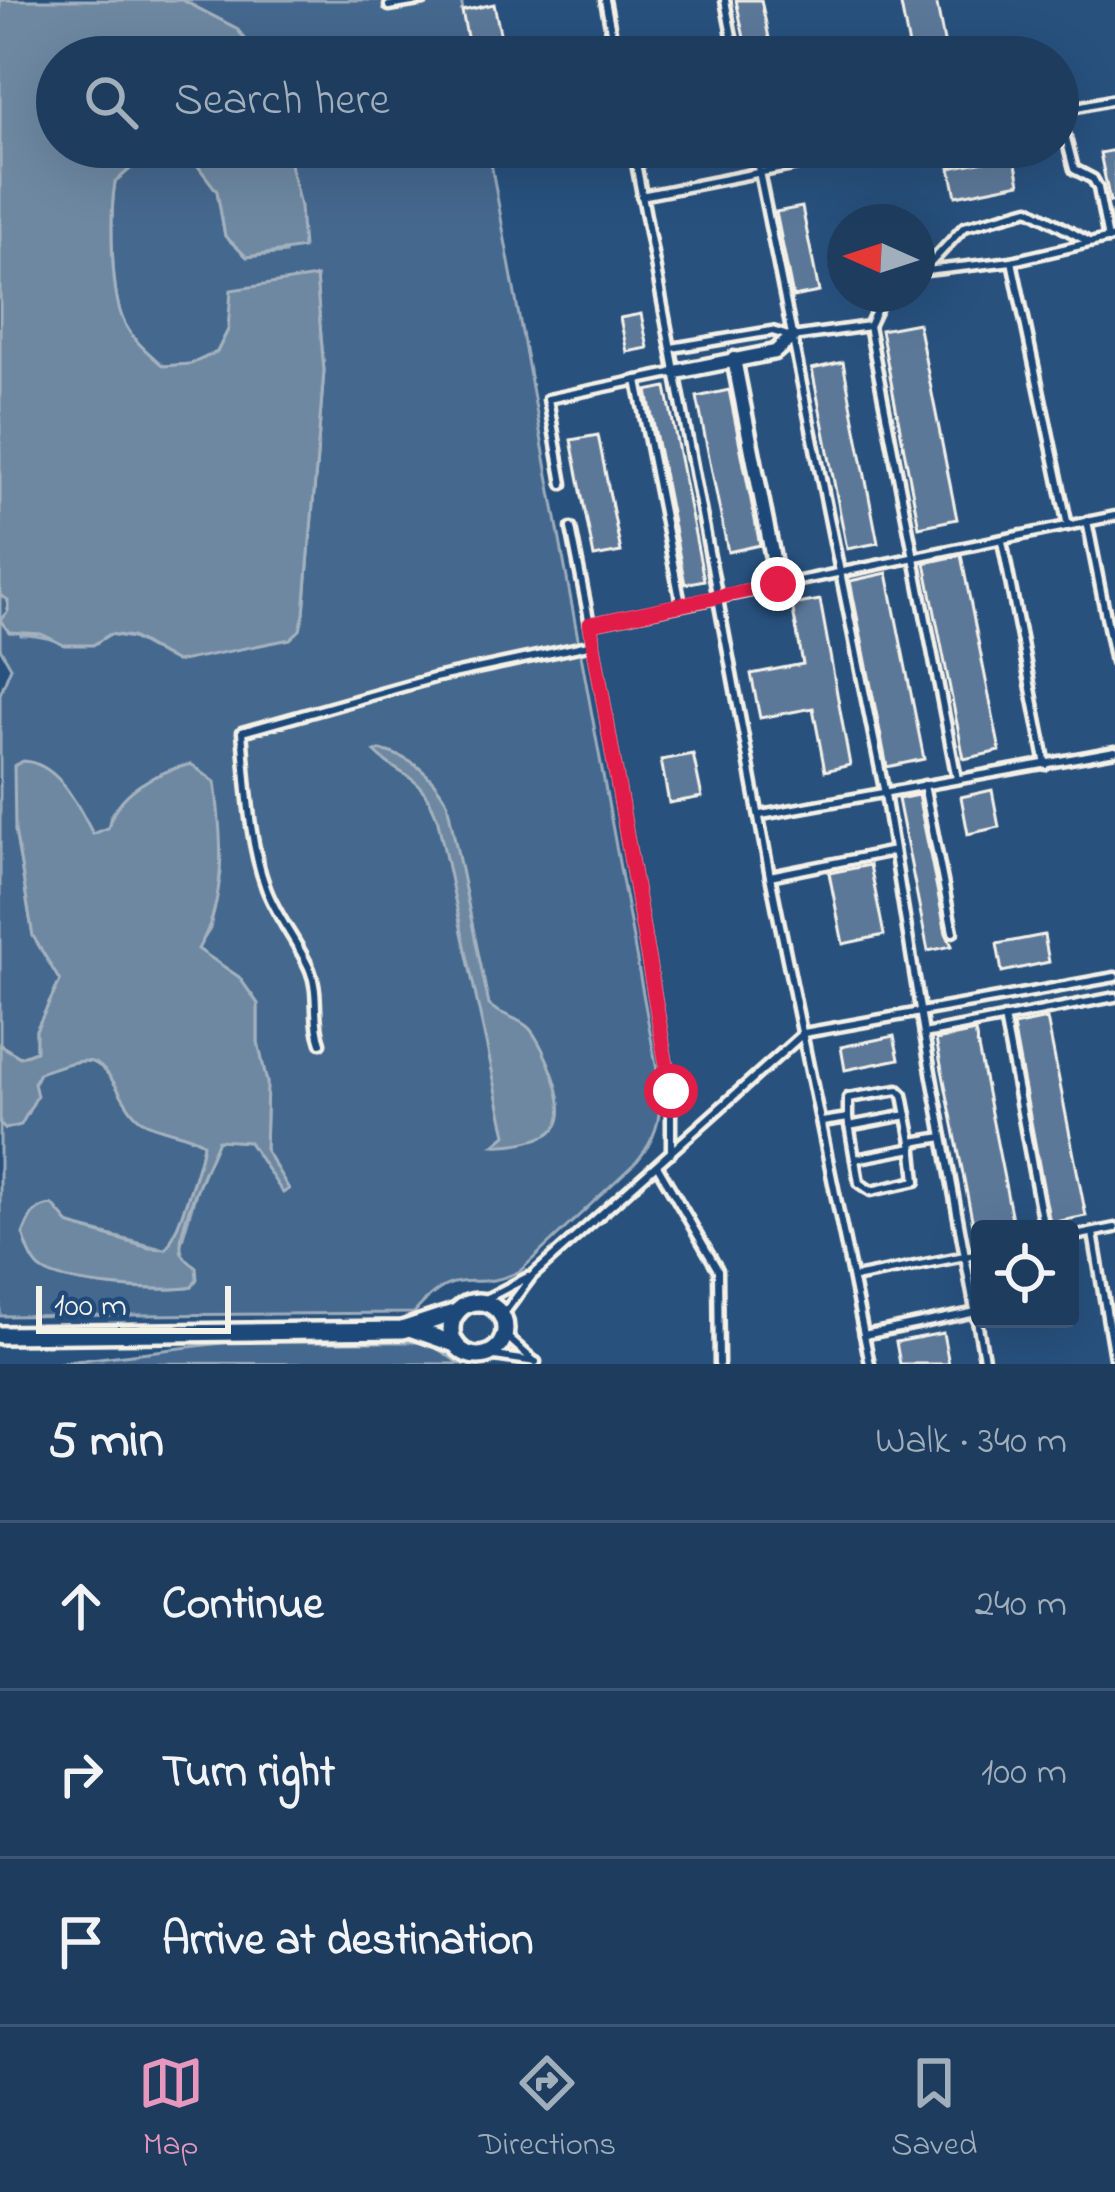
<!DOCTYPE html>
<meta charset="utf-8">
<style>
:root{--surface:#1e3d5e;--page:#264464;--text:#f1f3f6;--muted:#a1aebc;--line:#3c5673;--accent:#e797bd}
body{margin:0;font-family:"Indie Flower",sans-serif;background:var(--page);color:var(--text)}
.controls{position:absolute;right:36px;bottom:36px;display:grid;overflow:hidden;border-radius:12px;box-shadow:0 12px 48px #0002}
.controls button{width:108px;height:108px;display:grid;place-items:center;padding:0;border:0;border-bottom:3px solid var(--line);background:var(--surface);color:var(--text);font:60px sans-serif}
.compass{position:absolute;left:827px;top:204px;width:108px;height:108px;border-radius:50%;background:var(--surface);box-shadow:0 12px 48px #0002;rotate:273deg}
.scale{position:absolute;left:36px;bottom:30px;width:195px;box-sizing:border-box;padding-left:12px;border:6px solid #f4f1e8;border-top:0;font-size:33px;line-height:42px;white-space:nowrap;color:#f4f1e8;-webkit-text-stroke:9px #1f4a7a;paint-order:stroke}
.stop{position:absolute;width:36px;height:36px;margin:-27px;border:9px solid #e11d48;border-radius:50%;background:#fff}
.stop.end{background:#e11d48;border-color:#fff;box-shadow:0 3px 12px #0008}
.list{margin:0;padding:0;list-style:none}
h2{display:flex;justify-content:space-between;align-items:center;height:156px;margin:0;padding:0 48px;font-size:51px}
h2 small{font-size:39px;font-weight:400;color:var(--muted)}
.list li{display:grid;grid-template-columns:78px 1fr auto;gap:36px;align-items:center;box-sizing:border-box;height:168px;padding:0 48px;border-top:3px solid var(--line)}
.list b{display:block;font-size:45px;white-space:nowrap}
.list em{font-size:39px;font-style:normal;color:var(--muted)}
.icon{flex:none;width:66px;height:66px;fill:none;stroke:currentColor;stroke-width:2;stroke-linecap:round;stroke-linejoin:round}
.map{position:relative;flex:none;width:1115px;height:1364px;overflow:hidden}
.search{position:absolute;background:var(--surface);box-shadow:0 12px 48px #0002;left:36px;right:36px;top:36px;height:132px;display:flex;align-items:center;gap:30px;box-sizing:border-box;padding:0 42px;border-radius:66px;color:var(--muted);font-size:45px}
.sheet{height:660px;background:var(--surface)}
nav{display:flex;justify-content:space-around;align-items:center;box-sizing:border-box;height:168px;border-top:3px solid var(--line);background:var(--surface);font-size:33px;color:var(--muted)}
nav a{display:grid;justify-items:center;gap:6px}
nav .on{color:var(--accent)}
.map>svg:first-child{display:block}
.green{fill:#45688e;stroke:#9cacbb;stroke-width:3}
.water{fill:#6e88a2;stroke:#a4b2be;stroke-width:3}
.building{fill:#5b7899;stroke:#f4f1e8;stroke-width:3}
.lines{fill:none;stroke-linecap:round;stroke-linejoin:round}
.service-casing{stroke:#f4f1e8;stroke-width:15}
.minor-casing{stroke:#f4f1e8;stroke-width:21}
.tertiary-casing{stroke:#f4f1e8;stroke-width:24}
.service{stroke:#1f4a7a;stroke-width:6}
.minor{stroke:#1f4a7a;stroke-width:12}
.tertiary{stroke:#1f4a7a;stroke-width:15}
.route{stroke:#e11d48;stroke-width:15}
</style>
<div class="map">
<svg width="1115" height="1364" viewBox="0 0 1115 1364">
<rect width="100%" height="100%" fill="#28517e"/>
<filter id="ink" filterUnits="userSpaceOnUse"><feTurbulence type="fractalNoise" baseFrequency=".00833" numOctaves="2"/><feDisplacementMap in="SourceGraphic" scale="24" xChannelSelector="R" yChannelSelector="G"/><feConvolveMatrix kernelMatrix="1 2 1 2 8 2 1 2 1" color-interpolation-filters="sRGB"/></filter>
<g filter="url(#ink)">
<!-- green -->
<g class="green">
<polygon points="182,0 461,0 472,57 260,57 236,28"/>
<path d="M286,147H488L661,1092C660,1120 656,1139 637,1161L520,1271C469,1296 459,1260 414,1313L0,1316V1124L5,1129L39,1073C52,1069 71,1060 85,1061C113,1061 120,1105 141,1120C161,1132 183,1131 203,1142C202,1160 176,1236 166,1250L70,1225L52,1205L24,1234C27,1246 31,1260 40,1268C60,1286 165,1293 192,1287L180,1247L196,1192L218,1139L249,1142L283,1192L265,1149L267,1083L258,1042V1004L239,977L197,949L210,929L221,873L139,786L111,815L108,828L92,835L84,818L15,830L33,935L60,981L36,1030V1051L20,1057L0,1045V694L11,667L0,648V595L8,600V611L21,635C57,634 74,657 109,634L132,638L176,662L304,614L324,371L316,278L228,330L217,352L191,364L163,366C149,353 134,342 125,324C110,297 110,214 115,182L147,154L172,155L198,166L217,191L225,236L247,257L285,253L300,207Z"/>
<polygon points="230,1342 419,1342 438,1349 460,1364 58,1363"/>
</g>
<!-- water -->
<g class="water">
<path d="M0,0H182L236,28L260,57H57V147H286L300,207L303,248L247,257L225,236L217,191L198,166L172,155L147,154L115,182C110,213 110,297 125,324C134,342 149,353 163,366L191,364L217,352L228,330L231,290L316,277L324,371L304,614L300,630L290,639L176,662L132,637L110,634L93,645H64L41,634L9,632L0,620L8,611V600L0,595Z"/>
<path d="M381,750C413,758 431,774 447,802L489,1005C501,1016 519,1017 530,1029C544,1046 571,1107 556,1127C546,1141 510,1146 494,1145L506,1135L437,817C418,769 403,781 375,752Z"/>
<path d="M23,761C59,763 78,806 93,834L108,828C117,790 157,772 191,764L215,782C222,838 228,899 198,949L239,977L258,1004V1042L267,1083L265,1149L289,1189L283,1193L249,1142L218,1140C209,1163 174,1231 182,1253C185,1260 190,1262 196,1267L197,1279L192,1287C165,1293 60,1286 40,1268C31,1260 27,1245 23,1234C29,1218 34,1206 53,1205L70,1225L149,1248L166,1249C176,1237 202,1160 203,1143C184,1131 161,1132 141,1120C120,1106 113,1061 85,1061C71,1060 52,1069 39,1073L34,1083L37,1096L21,1125L5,1129L0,1124V1045L20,1057L36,1051V1030L60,981L33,936L15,830L14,766Z"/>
</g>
<!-- building -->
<g class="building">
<polygon points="736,0 761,0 773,57 748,57"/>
<polygon points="900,0 936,0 947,57 911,57"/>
<polygon points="494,4 505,57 471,57 462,11"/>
<polygon points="1115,150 1115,201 1110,202 1100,153"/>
<polygon points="1014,155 1020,183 956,196 950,168"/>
<polygon points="802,207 819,292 793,297 776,212"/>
<polygon points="641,314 648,348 627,352 620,318"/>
<polygon points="918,323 957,519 919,527 881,330"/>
<polygon points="843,362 878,543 847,549 812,369"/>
<polygon points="666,387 704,580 685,584 647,391"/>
<polygon points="729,390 760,545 728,552 697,397"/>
<polygon points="598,435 621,552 594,557 571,440"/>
<polygon points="961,555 1000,751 964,759 925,563"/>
<polygon points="887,573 924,759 887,767 850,581"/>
<polygon points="820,600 850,765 825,771 813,708 760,718 751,674 803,664 792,605"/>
<polygon points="693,754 702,797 669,803 661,760"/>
<polygon points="992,790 999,827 968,834 961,797"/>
<polygon points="918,795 946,933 952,946 928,951 898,799"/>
<polygon points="870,865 884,935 843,944 829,873"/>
<polygon points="1044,935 1049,962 1002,972 997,944"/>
<polygon points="1047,1019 1086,1216 1050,1223 1013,1026"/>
<polygon points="975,1032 1014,1229 974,1229 936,1040"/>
<polygon points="894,1036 899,1059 845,1070 841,1047"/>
<polygon points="943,1333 949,1364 900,1364 896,1342"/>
</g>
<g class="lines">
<defs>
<g id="service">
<polyline points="605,0 616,57"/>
<polyline points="725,0 736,57"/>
<polyline points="389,6 424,0"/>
<polyline points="1058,111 1115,99"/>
<polyline points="1059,111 1074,169 1093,179 1098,188 1108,239"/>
<polyline points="633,147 770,876 870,1364"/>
<polyline points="754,147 885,794 924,1034 985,1364"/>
<polyline points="641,196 888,147"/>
<polyline points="1012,261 1068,526"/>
<polyline points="927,267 964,227 1029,209 1089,242"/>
<polyline points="917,272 1012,261 1115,237"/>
<polyline points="869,326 957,779"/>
<polyline points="672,348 772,331 792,337 869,326 884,294"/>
<polyline points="637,380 681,604"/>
<polyline points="563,484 548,399 676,372"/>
<polyline points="1087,521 1115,662"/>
<polyline points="571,528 590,624"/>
<polyline points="1002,541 1046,765"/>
<polyline points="924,785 953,932"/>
<polyline points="761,815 1115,751"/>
<polyline points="770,876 894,851"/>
<polyline points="1004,1018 1044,1229"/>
<polyline points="924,1034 1115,997"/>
<path d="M321,1043C312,1019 320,994 310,970C298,942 277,918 266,888C248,839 247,784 242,732L434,678L593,644"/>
<polyline points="848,1118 859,1183 871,1191 916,1181 912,1142 943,1137"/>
<polyline points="822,1122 848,1118 848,1098 898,1090 903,1095 912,1142"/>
<polyline points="849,1126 907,1115"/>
<polyline points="671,1153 671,1091 590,624 1115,516"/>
<polyline points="855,1159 913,1148"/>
<polyline points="657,1165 718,1270 719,1364"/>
<polyline points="1093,1233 1115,1364"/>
<polyline points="1070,1237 1115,1228"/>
<polyline points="854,1278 980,1253"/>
<polyline points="480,1302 528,1277"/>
<polyline points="502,1316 532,1276 804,1033 1115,977"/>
<polyline points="505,1335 535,1362"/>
<polyline points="864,1335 976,1312"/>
<polyline points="488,1355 536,1362"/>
</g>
<g id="minor">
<polyline points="734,359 778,584"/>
<polyline points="676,372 775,352 792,337"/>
</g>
<g id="tertiary">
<circle cx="478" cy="1329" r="27"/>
<polyline points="412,1329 455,1344"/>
<polyline points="0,1335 402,1330 457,1312"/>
</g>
</defs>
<!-- service casing -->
<use href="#service" class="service-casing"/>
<!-- minor casing -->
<use href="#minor" class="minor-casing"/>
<!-- tertiary casing -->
<use href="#tertiary" class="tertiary-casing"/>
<!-- service -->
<use href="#service" class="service"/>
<!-- minor -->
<use href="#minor" class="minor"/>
<!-- tertiary -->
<use href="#tertiary" class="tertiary"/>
</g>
</g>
<g class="lines" filter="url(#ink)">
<!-- route -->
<polyline class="route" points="671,1091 590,624 778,584"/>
</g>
</svg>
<div class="controls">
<button><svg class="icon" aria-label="locate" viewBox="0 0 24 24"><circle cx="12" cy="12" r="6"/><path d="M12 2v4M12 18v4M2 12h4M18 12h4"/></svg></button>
</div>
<svg class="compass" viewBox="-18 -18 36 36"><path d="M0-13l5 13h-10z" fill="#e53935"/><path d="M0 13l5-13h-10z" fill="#a1aebc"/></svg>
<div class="scale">100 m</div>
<div class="stop" style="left:671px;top:1091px"></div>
<div class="stop end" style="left:778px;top:584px"></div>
<div class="search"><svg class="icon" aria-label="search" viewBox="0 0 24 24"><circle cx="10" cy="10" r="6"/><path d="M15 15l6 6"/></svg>Search here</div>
</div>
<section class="sheet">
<h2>5 min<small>Walk · 340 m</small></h2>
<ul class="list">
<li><svg class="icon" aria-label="ahead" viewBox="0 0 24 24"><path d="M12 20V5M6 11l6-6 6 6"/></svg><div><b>Continue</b></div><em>240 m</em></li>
<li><svg class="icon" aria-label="right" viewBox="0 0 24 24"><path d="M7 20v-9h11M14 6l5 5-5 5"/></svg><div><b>Turn right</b></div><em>100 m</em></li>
<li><svg class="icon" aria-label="arrive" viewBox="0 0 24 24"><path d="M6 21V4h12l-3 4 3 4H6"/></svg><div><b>Arrive at destination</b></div></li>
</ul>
</section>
<nav>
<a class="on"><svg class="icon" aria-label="map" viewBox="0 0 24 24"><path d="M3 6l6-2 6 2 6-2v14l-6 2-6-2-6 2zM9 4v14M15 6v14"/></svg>Map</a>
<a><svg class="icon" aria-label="directions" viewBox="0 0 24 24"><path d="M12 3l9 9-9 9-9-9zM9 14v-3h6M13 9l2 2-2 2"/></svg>Directions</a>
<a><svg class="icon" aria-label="saved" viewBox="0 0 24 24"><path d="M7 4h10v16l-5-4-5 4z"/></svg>Saved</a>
</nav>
